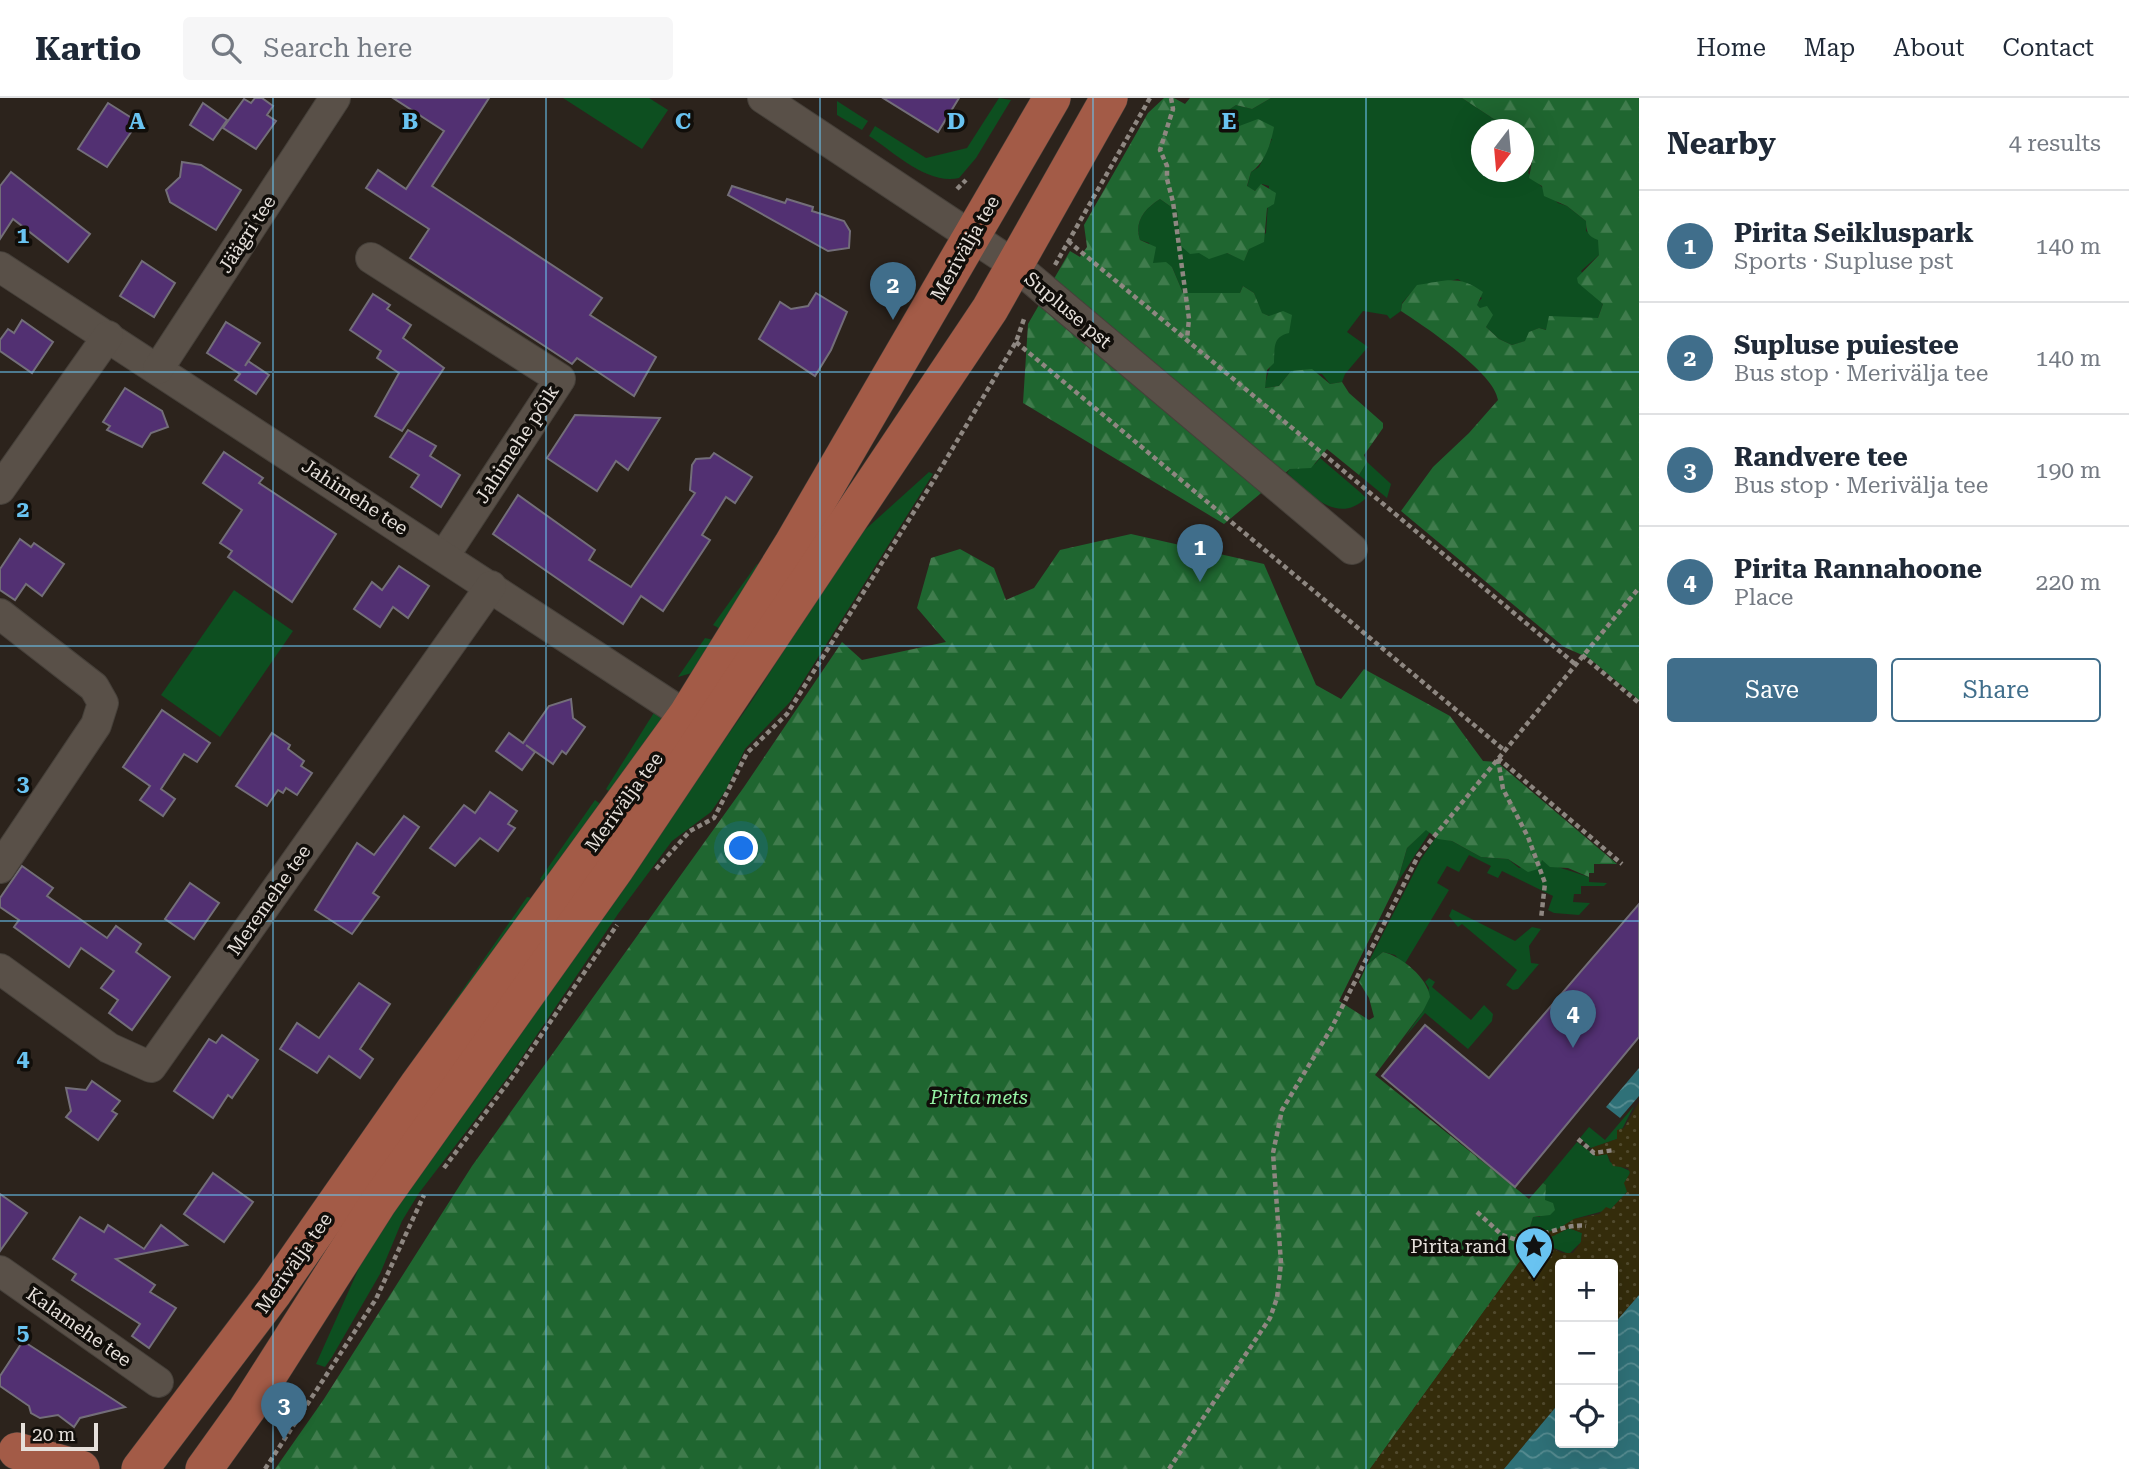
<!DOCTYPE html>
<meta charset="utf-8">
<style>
:root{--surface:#fff;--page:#f6f6f7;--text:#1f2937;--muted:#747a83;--line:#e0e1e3;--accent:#406e8b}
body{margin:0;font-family:"Roboto Serif",serif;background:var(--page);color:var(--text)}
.controls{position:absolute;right:21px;bottom:21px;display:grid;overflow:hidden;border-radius:7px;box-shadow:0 7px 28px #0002}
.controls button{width:63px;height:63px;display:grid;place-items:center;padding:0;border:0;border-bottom:2px solid var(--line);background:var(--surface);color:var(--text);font:35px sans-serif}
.compass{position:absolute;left:1471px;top:21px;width:63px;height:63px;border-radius:50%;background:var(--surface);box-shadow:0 7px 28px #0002;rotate:196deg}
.scale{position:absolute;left:21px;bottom:18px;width:77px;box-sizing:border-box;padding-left:7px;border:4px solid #e6e0db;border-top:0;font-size:19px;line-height:24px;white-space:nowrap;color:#e6e0db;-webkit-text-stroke:5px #110e0a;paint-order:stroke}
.you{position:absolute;left:742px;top:751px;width:24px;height:24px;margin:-18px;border:5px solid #fff;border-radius:50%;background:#1a73e8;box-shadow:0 0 0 10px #1a73e833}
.badge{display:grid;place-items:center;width:46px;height:46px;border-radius:50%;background:var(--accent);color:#fff;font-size:23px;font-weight:700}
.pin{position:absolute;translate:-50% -58px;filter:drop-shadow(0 2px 4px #0008)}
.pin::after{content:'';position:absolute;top:37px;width:24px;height:21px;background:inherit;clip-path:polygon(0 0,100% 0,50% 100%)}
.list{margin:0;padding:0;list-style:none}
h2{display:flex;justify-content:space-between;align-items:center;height:91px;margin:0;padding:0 28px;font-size:30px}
h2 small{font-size:23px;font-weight:400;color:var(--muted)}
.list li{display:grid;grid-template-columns:46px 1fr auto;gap:21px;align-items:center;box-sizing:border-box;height:112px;padding:0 28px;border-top:2px solid var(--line)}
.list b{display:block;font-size:26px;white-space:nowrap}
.list p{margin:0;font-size:23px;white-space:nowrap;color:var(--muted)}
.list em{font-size:23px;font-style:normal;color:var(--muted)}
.actions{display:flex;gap:14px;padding:21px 28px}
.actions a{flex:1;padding:16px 0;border:2px solid var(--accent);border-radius:7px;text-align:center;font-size:24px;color:var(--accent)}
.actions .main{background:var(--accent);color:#fff}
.icon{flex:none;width:38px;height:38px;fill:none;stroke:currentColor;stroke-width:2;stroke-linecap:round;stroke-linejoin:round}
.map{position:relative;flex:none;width:1639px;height:1371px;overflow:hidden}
header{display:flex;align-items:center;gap:42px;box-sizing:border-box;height:98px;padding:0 35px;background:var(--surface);border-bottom:2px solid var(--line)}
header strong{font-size:33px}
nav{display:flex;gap:38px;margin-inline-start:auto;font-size:24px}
.search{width:490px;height:63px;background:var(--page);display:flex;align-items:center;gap:18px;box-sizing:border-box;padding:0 24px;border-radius:7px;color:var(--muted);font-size:26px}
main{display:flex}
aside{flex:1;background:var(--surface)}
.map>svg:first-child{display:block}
.green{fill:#0d4f20}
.forest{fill:url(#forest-firs)}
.sand{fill:url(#sand-dots);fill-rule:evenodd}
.water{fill:url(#water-waves)}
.building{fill:#523072;stroke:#736e79;stroke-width:2}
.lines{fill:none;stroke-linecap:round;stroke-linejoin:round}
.minor-casing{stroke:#46403a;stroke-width:32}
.major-casing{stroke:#46403a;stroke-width:38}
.path{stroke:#8e8781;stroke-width:4.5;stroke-dasharray:5 3.5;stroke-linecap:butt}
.minor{stroke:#595048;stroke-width:30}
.major{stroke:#a35b47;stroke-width:37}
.grid{fill:none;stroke:#69c3f1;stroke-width:2;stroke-opacity:0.55}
.labels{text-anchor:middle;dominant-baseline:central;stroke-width:7;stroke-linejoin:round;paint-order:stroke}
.street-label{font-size:19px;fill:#e6e0db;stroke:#110e0a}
.park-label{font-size:19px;font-style:italic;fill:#95f3a4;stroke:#110e0a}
.poi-label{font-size:19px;fill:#e6e0db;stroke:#110e0a;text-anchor:end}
.grid-label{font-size:23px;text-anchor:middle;font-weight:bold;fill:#69c3f1;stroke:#110e0a;stroke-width:7;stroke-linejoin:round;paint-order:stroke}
</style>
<header>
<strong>Kartio</strong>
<div class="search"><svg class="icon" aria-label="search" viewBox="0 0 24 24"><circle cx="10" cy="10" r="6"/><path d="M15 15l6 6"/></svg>Search here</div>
<nav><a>Home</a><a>Map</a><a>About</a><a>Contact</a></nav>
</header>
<main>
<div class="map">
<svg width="1639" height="1371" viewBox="0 0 1639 1371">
<defs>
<pattern id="forest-firs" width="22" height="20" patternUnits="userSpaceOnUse" patternTransform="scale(1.75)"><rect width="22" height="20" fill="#1f6630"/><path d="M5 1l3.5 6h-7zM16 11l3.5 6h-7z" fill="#407c4d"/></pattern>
<pattern id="sand-dots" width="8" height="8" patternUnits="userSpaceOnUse" patternTransform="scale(1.75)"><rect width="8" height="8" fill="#342c0b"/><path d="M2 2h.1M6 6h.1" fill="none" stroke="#514a2e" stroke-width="1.8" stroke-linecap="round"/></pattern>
<pattern id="water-waves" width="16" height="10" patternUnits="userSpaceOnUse" patternTransform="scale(1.75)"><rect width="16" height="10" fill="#2f7178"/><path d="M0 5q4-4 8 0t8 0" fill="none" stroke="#578c91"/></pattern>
</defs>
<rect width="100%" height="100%" fill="#2c231c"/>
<!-- green -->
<g class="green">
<polygon points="563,0 649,0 668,12 642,51"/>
<path d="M999,0L1011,2L976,60L959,80C927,87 894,54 869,38L875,28L926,60L967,50Z"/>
<path d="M1271,0H1462L1509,31L1482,32V74H1524V42L1534,53L1528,75L1558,105L1567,108L1586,123V133L1599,142V157L1581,173L1603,206L1598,220H1555L1547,232L1539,230L1530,234L1526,243L1512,247L1499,241L1486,229L1489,221L1476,206L1482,200L1458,181L1433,187H1418L1402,205L1401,213L1390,221L1387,217L1363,213L1347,234L1368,249L1345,276L1342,284L1330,286L1322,276L1291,273L1279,288L1264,290C1267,276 1275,259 1274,245L1281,237L1269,218L1261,215L1254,195L1243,188L1240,195H1183L1172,169L1153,165L1149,145L1140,142C1134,124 1144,111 1160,101L1177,113L1181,148L1199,155H1227L1244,162L1249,151L1266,135L1269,88L1262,86L1255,93L1247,89L1251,74L1259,69L1272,41L1234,30L1226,20L1227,13L1236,7L1252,11Z"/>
<polygon points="837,3 868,23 862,32 837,17"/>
<path d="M1320,360L1361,395L1366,400C1337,428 1309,395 1287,375L1290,371L1315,366Z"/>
<polygon points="1367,364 1391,386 1387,400 1359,377"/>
<polygon points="929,374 933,376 790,604 745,651 726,692 711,714 672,743 618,816 514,971 419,1095 402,1123 380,1176 332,1259 325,1269 316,1266 363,1161 408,1092 749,607 857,439"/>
<polygon points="757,466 761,469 722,532 713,527"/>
<polygon points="234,492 293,533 220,639 161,597"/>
<polygon points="705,540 714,542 695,574 678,579"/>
<polygon points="655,613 661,617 661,624 612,696 606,691"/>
<polygon points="595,702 603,708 547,788 540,781"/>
<polygon points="1426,731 1430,734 1397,785 1407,750"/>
<path d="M1436,739L1452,743L1481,759L1508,761L1519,770L1542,762C1557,770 1572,773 1589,779V784L1607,785L1604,788H1581V796H1574L1573,804L1590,805L1579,817L1554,815L1548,812L1553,798L1502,773L1498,780L1487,775L1491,768L1469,757L1459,774L1447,768L1437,785L1449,792L1404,867L1395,857L1383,854L1367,867L1421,761Z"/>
<polygon points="527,799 532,800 411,966"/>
<polygon points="1452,811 1515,843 1532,829 1541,831 1529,848 1531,865 1539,866 1518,891 1513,892 1506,887 1517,872 1462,826 1458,829 1449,818"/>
<polygon points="1429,880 1435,884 1432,889 1471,922 1484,907 1493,916 1492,923 1468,951 1425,915 1405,939 1423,913 1429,890 1425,884"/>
<polygon points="1634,1008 1617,1041 1591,1050 1580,1040 1589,1029 1605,1042"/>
<polygon points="1577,1044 1596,1058 1607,1056 1610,1064 1630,1073 1627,1094 1611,1111 1574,1121 1555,1133 1517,1136 1530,1129 1533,1119 1540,1119 1546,1087 1543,1085"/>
<polygon points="1569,1130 1582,1135 1581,1144 1569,1156 1530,1141 1553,1138"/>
</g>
<!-- forest -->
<g class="forest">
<path d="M1164,0H1174L1185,6L1190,0H1271L1252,11L1236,7L1227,13L1226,20L1234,30L1258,21L1274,29C1271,45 1265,65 1251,74L1247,88L1255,93L1261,86L1276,95L1274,106L1267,110L1264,144L1249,151L1244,163L1227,155L1209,161L1199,155L1190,156L1181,148L1177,113L1160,101C1144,111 1134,124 1140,142L1156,149L1153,165L1166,164L1172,169L1183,195H1240L1243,188L1254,195L1262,215L1269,218L1283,213L1292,217L1289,235C1272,239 1275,250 1274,265L1267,272L1265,290L1279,288L1291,273L1312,271L1330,286L1342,284L1349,295L1383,325V330L1364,357L1367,364L1359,377L1327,351L1311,370L1290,371L1224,426L1023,305L1028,226L1070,153L1080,159L1087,149L1084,127L1148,15Z"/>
<path d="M1462,0H1639V602L1589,560L1564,549L1401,413L1433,369L1469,335L1498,302C1495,275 1424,228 1401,213L1402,206L1417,187C1445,183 1458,176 1483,194L1477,207L1480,210L1487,208L1493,217L1486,229L1499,241L1512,247L1525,243L1529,234L1539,230L1546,232L1549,218L1598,220L1603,206L1578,185L1577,180L1599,157L1598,142C1588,138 1586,134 1586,123L1567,108L1544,98L1542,88L1529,80L1534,53L1524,42V32L1509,31Z"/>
<path d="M1131,436L1264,466L1316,587L1341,601L1364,571L1450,618L1483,663L1497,664L1617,766H1594V775H1589V779L1568,770L1550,769L1542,762L1538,771L1528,774L1508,761L1481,759L1452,743L1438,741L1426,732L1407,750L1397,785L1339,903L1369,922L1374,919L1369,900L1359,884L1367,867L1383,854C1401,858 1428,880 1430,899L1423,913L1375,977L1529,1101L1543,1085L1546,1087L1545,1102L1553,1105L1555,1112L1550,1117L1533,1119L1530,1129L1517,1136V1141L1529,1151L1370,1371H275L324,1301L472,1068L744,689L842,544L862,562L946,544L917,510L931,460L960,451L994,470L1006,502L1034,490L1060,452Z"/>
</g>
<!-- sand -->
<path class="sand" d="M1639,1004V1197L1613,1227V1166H1560V1304L1504,1371H1370L1528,1152L1525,1147L1515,1146L1516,1136L1555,1133L1574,1121L1599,1116L1606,1109L1611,1111L1627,1094L1624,1085L1630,1075L1628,1070L1613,1068L1607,1056L1596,1058L1591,1050L1617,1041V1032L1624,1030ZM1569,1130L1582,1135L1581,1144L1573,1155H1562L1531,1141L1553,1138Z"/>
<!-- water -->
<g class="water">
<polygon points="1639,970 1639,998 1620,1020 1606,1009"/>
<polygon points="1639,1197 1639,1371 1504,1371 1560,1304 1560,1345 1613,1345 1613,1227"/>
</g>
<!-- building -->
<g class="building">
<polygon points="255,0 262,0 273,8 267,17 276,23 256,51 223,30 244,1 251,5"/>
<polygon points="393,0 489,0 432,88 602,200 590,217 656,259 634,298 577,260 572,266 410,160 429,131 366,90 378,72 406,91 444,33"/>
<polygon points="883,0 959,0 938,34"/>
<polygon points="108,5 138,24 107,69 78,51"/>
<polygon points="203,5 227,22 213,42 190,27"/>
<polygon points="182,64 201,67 241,92 216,132 170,104 166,92 180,79"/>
<polygon points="11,74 90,136 68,164 13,121 0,141 0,88"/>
<polygon points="732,88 785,105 787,101 813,109 812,113 844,123 850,133 849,150 828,153 728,97"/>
<polygon points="142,163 175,185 154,219 120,198"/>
<polygon points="816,195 847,214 831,252 815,278 759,241 780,204 791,211 808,208"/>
<polygon points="373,196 390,207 387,211 411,227 403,240 444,270 402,333 375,318 399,275 377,260 381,253 350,232"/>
<polygon points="22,222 53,244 32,275 0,253 0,242 8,231 14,235"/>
<polygon points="226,224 260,245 245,268 248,263 269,277 256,296 235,282 240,276 207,255"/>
<polygon points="125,290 162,313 168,329 151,335 142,349 107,332 110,328 103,324"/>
<polygon points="575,317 660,320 628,372 616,363 597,393 547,360"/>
<polygon points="408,332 436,348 430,358 460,377 441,409 411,389 419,377 390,359"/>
<polygon points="224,354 263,380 259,385 336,436 292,504 228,459 232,453 220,445 242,412 203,385"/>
<polygon points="714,355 752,379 735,405 726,399 702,437 710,442 663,513 641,498 623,526 493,436 518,397 595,452 589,462 631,489 695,395 690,392 692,367 696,361 710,360"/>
<polygon points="20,441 31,449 34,445 64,466 42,498 26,486 15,502 0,492 0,471"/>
<polygon points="399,468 429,488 408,520 393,509 380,529 354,511 372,484 382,492"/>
<polygon points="571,601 573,620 585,629 566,656 562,653 553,666 526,647 535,654 522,672 496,653 509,635 523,645 549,608"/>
<polygon points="162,612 210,645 197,664 184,656 161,691 175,701 163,718 140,702 150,688 123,669"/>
<polygon points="272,635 290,647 288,651 304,663 301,668 312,675 297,697 286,690 283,695 278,692 267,708 236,688"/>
<polygon points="490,694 517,713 508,726 515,730 498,753 480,740 455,768 430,750 464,707 475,715"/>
<polygon points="404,718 419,729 373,795 379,799 352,836 315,812 357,745 374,757"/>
<polygon points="22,768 53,790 47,798 107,840 116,828 141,846 136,854 170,879 132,932 109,915 118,902 101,890 114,873 81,850 69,869 14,829 19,822 0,809 0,800"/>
<polygon points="190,785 219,805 194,841 165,821"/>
<polygon points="1639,806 1639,939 1515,1089 1382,978 1425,927 1489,980"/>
<polygon points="359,885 390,906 360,951 373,961 360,980 329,958 317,975 280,951 297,925 319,940"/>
<polygon points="222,937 258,962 232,1000 228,997 213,1020 174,993 209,941 216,945"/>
<polygon points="92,983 120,1003 112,1013 117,1016 98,1042 66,1019 71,1013 66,990 86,992"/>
<polygon points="213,1075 253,1104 224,1144 184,1116"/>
<polygon points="0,1096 27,1115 0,1153"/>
<polygon points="80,1119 104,1134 108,1127 144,1151 161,1127 187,1147 116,1161 155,1187 150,1194 176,1210 149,1250 132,1238 140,1226 72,1182 76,1176 53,1161"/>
<polygon points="23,1243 88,1285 125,1309 80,1320 74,1329 58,1317 40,1320 31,1315 29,1308 0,1288 0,1278"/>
</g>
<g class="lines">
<defs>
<g id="minor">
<polyline points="763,0 1016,168 1352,451"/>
<polyline points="371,160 560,281 444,458"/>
<polyline points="0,169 705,630"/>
<polyline points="158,271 335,0"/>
<polyline points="0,391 108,238"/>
<polyline points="0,516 94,589 103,605 96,627 0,770"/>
<polyline points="0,871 109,950 151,969 491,488"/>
<polyline points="0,1173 158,1284"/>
</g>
<g id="major">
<polyline points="17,1353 81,1371"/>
<polyline points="140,1371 274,1194 418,987 687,617 792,447 1052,0"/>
<polyline points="204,1371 247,1311 378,1105 616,770 990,211 1109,0"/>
</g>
</defs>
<!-- minor casing -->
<use href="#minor" class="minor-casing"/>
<!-- major casing -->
<use href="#major" class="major-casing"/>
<!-- path -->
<g class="path">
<polyline points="1171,0 1173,11 1160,52 1167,68 1167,81 1173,104 1189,221 1187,241"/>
<polyline points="957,91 966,82"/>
<polyline points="1068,143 1575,566"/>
<polyline points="1055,167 1150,0"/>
<polyline points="1016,244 1504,652"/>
<polyline points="1582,557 1639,605"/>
<polyline points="1498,660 1622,766"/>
<polyline points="1498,661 1503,691 1528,739 1545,785 1541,821"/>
<polyline points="656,771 690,733 714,720 747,655 787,616 932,385 1016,244 1024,221"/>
<polyline points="1578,1041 1594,1055 1614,1052"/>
<polyline points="444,1070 513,978 617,827"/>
<polyline points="1477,1114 1502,1137 1553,1154"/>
<path d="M1519,1141C1540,1139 1568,1125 1586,1128"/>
<polyline points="265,1371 376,1201 424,1097"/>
<polyline points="1169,1371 1270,1220 1277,1200 1281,1165 1273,1055 1282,1012 1332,929 1418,758 1639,490"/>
</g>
<!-- minor -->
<use href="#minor" class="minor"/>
<!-- major -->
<use href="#major" class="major"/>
</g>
<!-- grid -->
<path class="grid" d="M273,0V1371M546,0V1371M820,0V1371M1093,0V1371M1366,0V1371M0,274H1639M0,548H1639M0,823H1639M0,1097H1639"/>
<!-- icons -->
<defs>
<symbol id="sight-pin" viewBox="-11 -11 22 30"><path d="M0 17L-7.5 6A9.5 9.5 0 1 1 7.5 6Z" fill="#69c3f1" stroke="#110e0a"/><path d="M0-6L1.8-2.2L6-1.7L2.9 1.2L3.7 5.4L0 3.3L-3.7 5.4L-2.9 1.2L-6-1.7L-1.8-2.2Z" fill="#111"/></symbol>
</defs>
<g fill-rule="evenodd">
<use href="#sight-pin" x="1512" y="1126" width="44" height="60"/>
</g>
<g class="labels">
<!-- street labels -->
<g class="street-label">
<text transform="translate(247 136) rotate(-57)">Jäägri tee</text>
<text transform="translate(965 150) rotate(-60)">Merivälja tee</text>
<text transform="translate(1068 212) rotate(40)">Supluse pst</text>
<text transform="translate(517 346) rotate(-57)">Jahimehe põik</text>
<text transform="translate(355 399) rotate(33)">Jahimehe tee</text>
<text transform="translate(624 704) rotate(-54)">Merivälja tee</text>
<text transform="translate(269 802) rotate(-55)">Meremehe tee</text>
<text transform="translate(294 1165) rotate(-55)">Merivälja tee</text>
<text transform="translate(79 1229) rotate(35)">Kalamehe tee</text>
</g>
<!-- park labels -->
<g class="park-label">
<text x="979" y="999">Pirita mets</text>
</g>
<!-- poi labels -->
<g class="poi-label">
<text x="1507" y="1148">Pirita rand</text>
</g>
</g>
<g class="grid-label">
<text x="137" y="31">A</text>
<text x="410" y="31">B</text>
<text x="683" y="31">C</text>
<text x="956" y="31">D</text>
<text x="1229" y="31">E</text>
<text x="23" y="145">1</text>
<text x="23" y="419">2</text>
<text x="23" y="693">3</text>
<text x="23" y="968">4</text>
<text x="23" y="1242">5</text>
</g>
</svg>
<div class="controls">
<button>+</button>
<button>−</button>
<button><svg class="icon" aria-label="locate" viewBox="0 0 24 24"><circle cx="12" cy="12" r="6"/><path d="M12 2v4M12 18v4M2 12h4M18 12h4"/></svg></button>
</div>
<svg class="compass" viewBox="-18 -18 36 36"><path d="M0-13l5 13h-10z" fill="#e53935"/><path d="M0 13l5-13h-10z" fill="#747a83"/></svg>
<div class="scale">20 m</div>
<div class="you"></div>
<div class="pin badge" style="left:1200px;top:484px">1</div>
<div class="pin badge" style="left:893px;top:222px">2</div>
<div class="pin badge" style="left:284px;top:1342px">3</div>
<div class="pin badge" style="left:1573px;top:950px">4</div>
</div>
<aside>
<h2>Nearby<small>4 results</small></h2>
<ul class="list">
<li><span class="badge">1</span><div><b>Pirita Seikluspark</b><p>Sports · Supluse pst</p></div><em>140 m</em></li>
<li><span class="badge">2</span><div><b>Supluse puiestee</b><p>Bus stop · Merivälja tee</p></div><em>140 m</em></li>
<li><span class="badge">3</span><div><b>Randvere tee</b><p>Bus stop · Merivälja tee</p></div><em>190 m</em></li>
<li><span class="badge">4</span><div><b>Pirita Rannahoone</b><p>Place</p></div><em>220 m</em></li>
</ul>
<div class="actions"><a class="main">Save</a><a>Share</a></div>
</aside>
</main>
